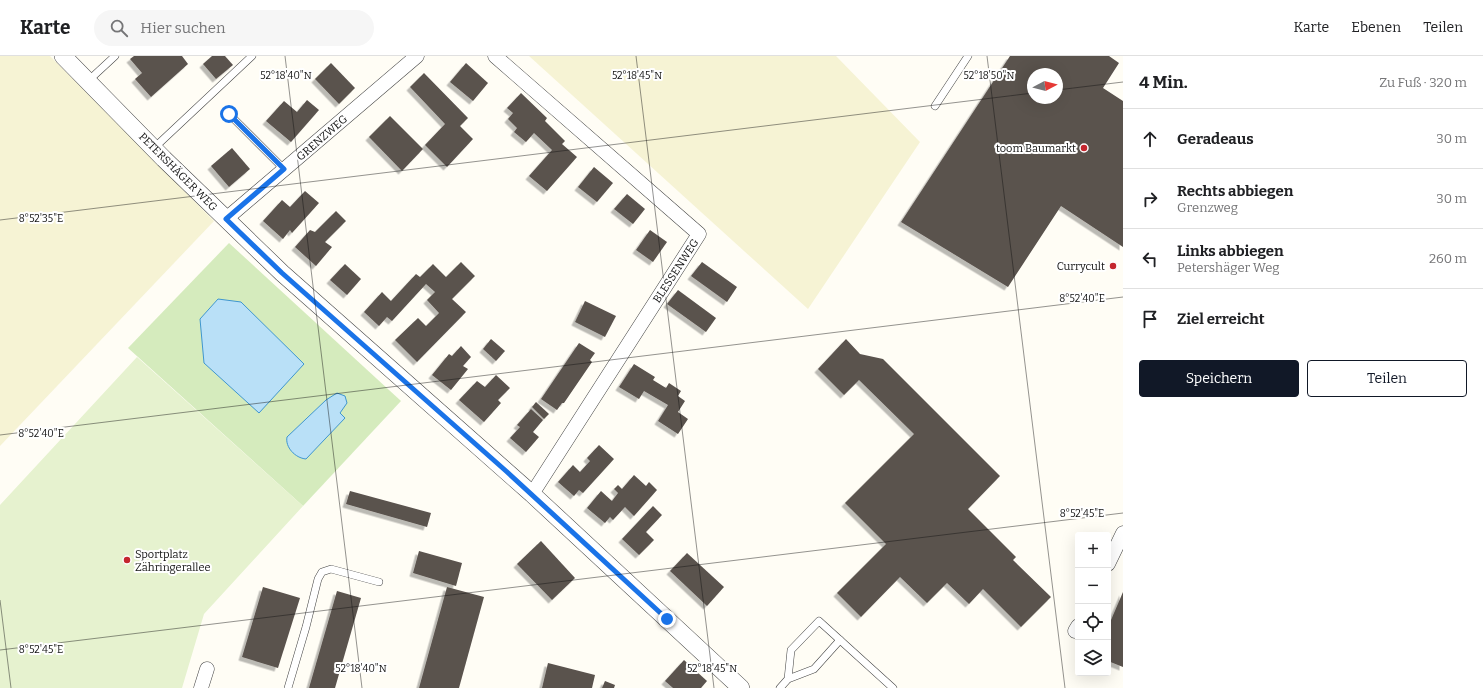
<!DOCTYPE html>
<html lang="de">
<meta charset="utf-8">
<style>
:root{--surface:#fff;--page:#f6f6f6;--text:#202124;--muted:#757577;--line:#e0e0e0;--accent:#111827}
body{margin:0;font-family:Bitter,serif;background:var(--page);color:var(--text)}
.controls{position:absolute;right:12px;bottom:12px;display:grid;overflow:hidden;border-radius:4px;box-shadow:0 4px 16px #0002}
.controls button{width:36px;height:36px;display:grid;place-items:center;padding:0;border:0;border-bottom:1px solid var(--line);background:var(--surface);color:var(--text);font:20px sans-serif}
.compass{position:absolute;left:1027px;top:12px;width:36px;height:36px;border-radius:50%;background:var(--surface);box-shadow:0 4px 16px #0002;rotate:83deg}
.stop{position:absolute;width:12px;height:12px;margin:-9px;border:3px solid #1a73e8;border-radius:50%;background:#fff}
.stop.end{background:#1a73e8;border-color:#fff;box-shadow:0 1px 4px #0008}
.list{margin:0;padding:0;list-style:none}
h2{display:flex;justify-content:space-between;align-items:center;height:52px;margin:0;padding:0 16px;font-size:17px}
h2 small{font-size:13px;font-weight:400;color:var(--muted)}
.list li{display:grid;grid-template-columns:26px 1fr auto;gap:12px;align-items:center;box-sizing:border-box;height:60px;padding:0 16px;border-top:1px solid var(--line)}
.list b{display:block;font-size:15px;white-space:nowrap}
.list p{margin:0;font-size:13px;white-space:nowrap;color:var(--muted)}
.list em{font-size:13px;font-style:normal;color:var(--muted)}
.actions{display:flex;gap:8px;padding:12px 16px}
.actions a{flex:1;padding:9px 0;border:1px solid var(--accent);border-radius:4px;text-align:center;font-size:14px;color:var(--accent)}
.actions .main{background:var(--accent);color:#fff}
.icon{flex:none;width:22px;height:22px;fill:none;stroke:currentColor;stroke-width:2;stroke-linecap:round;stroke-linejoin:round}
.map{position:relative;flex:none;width:1123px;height:632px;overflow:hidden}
header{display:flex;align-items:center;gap:24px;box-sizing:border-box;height:56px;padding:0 20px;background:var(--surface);border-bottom:1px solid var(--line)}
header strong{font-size:19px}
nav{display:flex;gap:22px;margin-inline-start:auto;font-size:14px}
.search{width:280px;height:36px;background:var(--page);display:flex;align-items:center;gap:10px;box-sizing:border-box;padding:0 14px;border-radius:22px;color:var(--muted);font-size:15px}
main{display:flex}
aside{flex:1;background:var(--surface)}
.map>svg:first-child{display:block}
.farmland{fill:#f6f3d4}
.green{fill:#d5ebbd}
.pitch{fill:#e6f2cf}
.water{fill:#b9e0f7;stroke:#3f96cf}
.building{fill:#5a524d;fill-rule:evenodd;filter:url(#shadow)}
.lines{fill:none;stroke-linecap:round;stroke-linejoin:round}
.service-casing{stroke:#444;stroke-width:8}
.minor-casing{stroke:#444;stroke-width:15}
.tertiary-casing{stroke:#444;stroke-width:18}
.service{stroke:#fff;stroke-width:7}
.minor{stroke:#fff;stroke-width:14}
.tertiary{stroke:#fff;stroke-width:17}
.route{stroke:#1a73e8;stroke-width:5}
.ticks{fill:none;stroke:#111;stroke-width:1;stroke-opacity:0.45}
.poi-dot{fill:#c4262e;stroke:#fff;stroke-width:1.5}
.labels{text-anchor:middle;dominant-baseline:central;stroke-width:4;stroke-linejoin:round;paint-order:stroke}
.street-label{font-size:11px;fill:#111;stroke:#fff}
.poi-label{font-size:11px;fill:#111;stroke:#fff;text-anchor:end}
.ticks-label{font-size:10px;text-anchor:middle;fill:#111;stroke:#fff;stroke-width:4;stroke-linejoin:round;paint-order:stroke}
</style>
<header>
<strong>Karte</strong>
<div class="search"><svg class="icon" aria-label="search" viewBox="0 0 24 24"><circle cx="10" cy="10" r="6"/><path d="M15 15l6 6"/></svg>Hier suchen</div>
<nav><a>Karte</a><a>Ebenen</a><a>Teilen</a></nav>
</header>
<main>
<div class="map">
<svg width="1123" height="632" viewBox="0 0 1123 632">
<defs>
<filter id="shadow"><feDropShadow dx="-3.5" dy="3.5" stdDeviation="0" flood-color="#0004"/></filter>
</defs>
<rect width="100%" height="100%" fill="#fffdf5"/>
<!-- farmland -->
<g class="farmland">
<polygon points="0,0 50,0 214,165 0,390"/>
<polygon points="529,0 836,0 920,86 808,253"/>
</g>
<!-- green -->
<polygon class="green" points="229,187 401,345 303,450 128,292"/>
<!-- pitch -->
<polygon class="pitch" points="137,301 303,450 204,558 182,632 0,632 0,449"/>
<!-- water -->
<g class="water">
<polygon points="218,243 241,246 304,308 259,357 204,307 200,263"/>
<path d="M337,337L345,340L347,347L340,357L345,362L306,403C295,402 285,391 287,381L326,344Z"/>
</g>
<!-- building -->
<g class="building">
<polygon points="134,0 182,0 188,8 151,41 135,23 142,17 130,3"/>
<polygon points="212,0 225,0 233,9 216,23 203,8"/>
<path d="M1010,0H1109L1119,7L1103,32L1123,45V191L1061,150L1008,231L901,166ZM1033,18H1057V42H1033Z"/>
<polygon points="331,7 355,32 339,48 315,23"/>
<polygon points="466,7 488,27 473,45 450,26"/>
<polygon points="424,17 468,62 460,70 473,83 447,111 425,89 445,68 410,31"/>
<polygon points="521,37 547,62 545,65 565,85 562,88 577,101 547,135 529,120 552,94 534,77 526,86 514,76 517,72 508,63 513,57 507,52"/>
<polygon points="307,44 319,54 291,86 266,65 284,45 297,56"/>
<polygon points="390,60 423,93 402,115 369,81"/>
<polygon points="232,92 250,113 229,131 211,110"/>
<polygon points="594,111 613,127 597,146 578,131"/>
<polygon points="305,135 319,147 292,177 290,174 283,183 263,165 282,144 290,151"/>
<polygon points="627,138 645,153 633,168 614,153"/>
<polygon points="336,155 346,165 325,186 332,191 316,210 295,191 310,174 315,176"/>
<polygon points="650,174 667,186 653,206 636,194"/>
<polygon points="461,206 475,220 452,243 466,256 417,306 395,284 418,262 426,270 439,257 427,244 435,236 426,228 392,265 387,261 379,270 364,256 382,236 391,245 416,218 420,221 433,208 446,221"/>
<polygon points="702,206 737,231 727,246 691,220"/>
<polygon points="345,208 361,223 347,239 330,224"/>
<polygon points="678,234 716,262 706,276 667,248"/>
<polygon points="585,245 616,260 605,281 575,266"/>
<polygon points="491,283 505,295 496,305 483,293"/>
<polygon points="846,283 860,298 883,303 1000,420 968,453 1016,501 1013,504 1051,541 1021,571 983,533 969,548 947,527 927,547 900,521 861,561 837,537 886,488 845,447 914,378 859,324 844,339 818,313"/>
<polygon points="579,287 595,297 590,304 592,306 564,347 562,347 557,354 541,343"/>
<polygon points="461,290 471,301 463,310 468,313 451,334 432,319 449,298 452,300"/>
<polygon points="634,308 655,321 653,324 666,332 669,327 681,335 678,340 685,345 678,356 688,363 678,378 658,365 668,349 644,335 639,343 619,331"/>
<polygon points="496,319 510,332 498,344 501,347 484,366 459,344 477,325 485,331"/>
<polygon points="536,346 549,358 544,363 532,351"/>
<polygon points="531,353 543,364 533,376 539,381 526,396 510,382 520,371 517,369"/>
<polygon points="599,389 614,403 583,437 579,434 574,440 558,426 573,409 580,416 590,405 587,402"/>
<polygon points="634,419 646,430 649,426 657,434 634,460 625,451 613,464 610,461 605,467 587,452 601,435 612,445 618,437 614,433 618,429 622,433"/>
<polygon points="350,435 431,457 427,471 346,448"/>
<polygon points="653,450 662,459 646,476 654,484 639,499 622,483"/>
<polygon points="541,485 575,522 552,544 517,508"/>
<polygon points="419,495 462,507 456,530 413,517"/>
<polygon points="687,497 724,531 707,550 670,515"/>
<polygon points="263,531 300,542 278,612 242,601"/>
<polygon points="447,531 484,541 459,632 419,632"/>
<polygon points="337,535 361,542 335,632 309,632"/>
<polygon points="1123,536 1123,611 1108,605 1108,571"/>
<polygon points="684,604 707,625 701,632 673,632 665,625"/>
<polygon points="548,607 595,619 592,632 542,632"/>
<polygon points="605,625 615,629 614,632 602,632"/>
</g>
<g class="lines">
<defs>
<g id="service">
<polyline points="88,25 115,0"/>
<polyline points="935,50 968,0"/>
<polyline points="229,58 284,113"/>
<polyline points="154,92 252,0"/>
<polyline points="840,584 893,632"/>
<polyline points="288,632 306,571 318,523 322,516 331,513 379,526"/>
<polyline points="780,632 788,623 814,613 840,584 819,565 791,594 788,623"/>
</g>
<g id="minor">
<polyline points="495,0 699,178 532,438"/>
<polyline points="226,163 417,0"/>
<polyline points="1108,508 1123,477"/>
<polyline points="1075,575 1078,570"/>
<polyline points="201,632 207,613"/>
</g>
<polyline id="tertiary" points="63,0 164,103 282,217 532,438 741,632"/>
</defs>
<!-- service casing -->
<use href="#service" class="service-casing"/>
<!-- minor casing -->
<use href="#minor" class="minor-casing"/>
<!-- tertiary casing -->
<use href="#tertiary" class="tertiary-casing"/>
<!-- service -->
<use href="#service" class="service"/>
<!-- minor -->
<use href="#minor" class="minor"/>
<!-- tertiary -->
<use href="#tertiary" class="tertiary"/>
</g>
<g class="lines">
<!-- route -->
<polyline class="route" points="229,58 284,113 226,163 282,217 506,415 667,563"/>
</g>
<!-- ticks -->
<path class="ticks" d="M285,0L362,632M636,0L714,632M987,0L1065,632M1057,34L1123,26M0,164L1033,37M0,379L1123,241M0,544L11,632M0,594L1123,457"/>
<!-- markers -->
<g class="poi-dot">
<circle cx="1084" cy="92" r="4"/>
<circle cx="1113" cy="210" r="4"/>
<circle cx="127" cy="504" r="4"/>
</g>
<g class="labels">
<!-- street labels -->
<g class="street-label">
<text transform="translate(322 82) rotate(-41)">GRENZWEG</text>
<text transform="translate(178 116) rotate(45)">PETERSHÄGER WEG</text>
<text transform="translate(676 215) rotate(-57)">BLESSENWEG</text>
</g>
<!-- poi labels -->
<g class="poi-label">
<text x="1076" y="92">toom Baumarkt</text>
<text x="1105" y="210">Currycult</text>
<text x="135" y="498" text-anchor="start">Sportplatz<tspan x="135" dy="13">Zähringerallee</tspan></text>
</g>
</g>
<g class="ticks-label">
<text x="286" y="23">52°18'40"N</text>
<text x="637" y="23">52°18'45"N</text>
<text x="989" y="23">52°18'50"N</text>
<text x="41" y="166">8°52'35"E</text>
<text x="1082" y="246">8°52'40"E</text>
<text x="41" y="381">8°52'40"E</text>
<text x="1082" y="461">8°52'45"E</text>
<text x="41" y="597">8°52'45"E</text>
<text x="361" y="616">52°18'40"N</text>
<text x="712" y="616">52°18'45"N</text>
</g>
</svg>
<div class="controls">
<button>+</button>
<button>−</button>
<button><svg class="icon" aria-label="locate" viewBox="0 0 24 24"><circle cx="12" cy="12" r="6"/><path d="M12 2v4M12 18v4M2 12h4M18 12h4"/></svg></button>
<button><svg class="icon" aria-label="layers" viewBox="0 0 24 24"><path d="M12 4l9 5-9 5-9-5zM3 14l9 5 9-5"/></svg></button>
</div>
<svg class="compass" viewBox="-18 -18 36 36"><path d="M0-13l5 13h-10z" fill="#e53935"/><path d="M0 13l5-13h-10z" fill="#757577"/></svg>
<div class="stop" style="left:229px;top:58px"></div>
<div class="stop end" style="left:667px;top:563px"></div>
</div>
<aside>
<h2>4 Min.<small>Zu Fuß · 320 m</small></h2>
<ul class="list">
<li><svg class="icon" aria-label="ahead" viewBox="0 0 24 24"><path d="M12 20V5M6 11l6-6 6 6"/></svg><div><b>Geradeaus</b></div><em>30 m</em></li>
<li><svg class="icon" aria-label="right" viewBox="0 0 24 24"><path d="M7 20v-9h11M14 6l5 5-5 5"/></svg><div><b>Rechts abbiegen</b><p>Grenzweg</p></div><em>30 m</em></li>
<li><svg class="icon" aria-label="left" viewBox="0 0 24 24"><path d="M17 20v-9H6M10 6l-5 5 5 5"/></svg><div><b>Links abbiegen</b><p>Petershäger Weg</p></div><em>260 m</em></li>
<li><svg class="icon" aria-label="arrive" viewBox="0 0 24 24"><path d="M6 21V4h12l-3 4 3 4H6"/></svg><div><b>Ziel erreicht</b></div></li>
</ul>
<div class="actions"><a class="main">Speichern</a><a>Teilen</a></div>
</aside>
</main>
